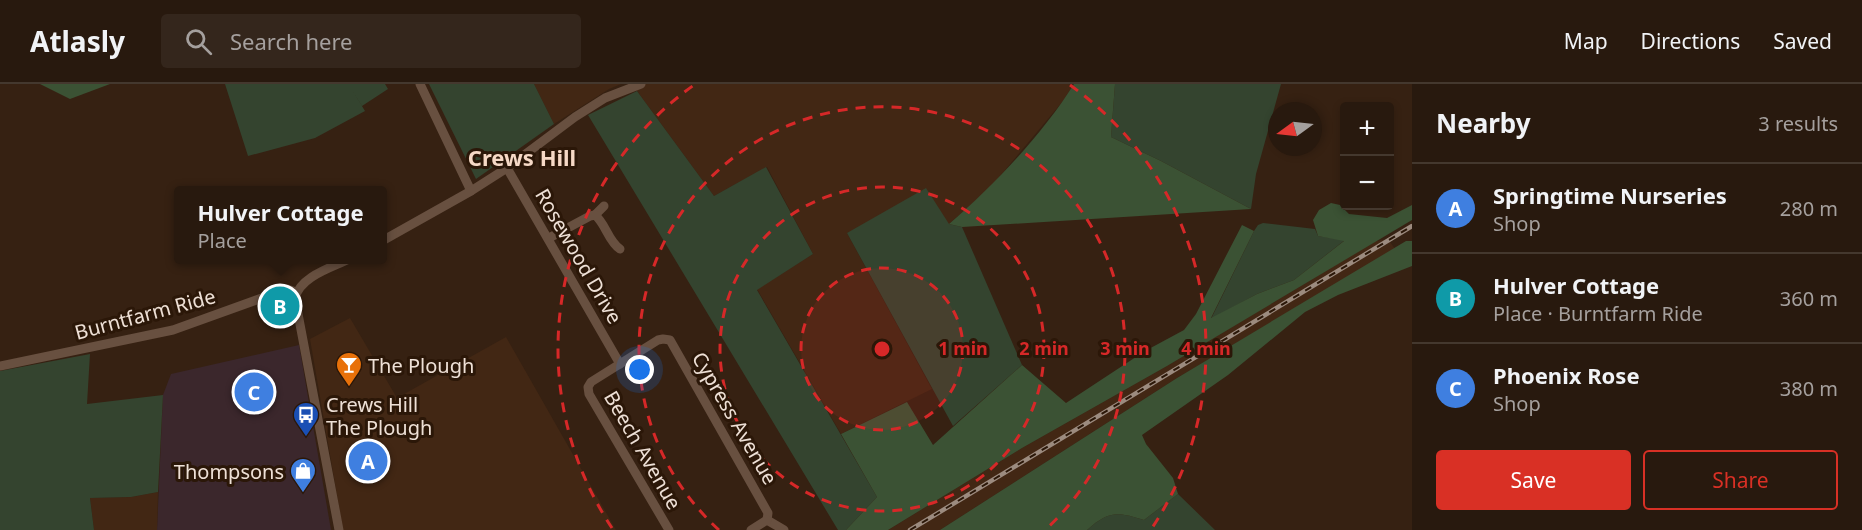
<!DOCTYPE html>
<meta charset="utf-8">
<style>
:root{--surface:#28190e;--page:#34261c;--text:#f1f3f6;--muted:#a5a09e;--line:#44382e;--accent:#d93025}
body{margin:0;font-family:"Noto Sans",sans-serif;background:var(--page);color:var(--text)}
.controls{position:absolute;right:18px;top:18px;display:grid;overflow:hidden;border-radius:6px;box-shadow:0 3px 9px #0003}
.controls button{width:54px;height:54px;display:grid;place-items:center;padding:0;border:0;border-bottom:2px solid var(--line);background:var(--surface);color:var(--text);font:30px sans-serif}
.compass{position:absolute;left:1268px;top:18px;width:54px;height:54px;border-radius:50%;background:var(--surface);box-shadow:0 3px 9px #0003;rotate:255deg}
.you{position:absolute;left:640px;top:286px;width:21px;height:21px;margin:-15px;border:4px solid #fff;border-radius:50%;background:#1a73e8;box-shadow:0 0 0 9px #1a73e833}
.badge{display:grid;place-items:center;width:39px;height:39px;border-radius:50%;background:var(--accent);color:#fff;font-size:20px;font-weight:700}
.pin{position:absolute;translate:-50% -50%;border:3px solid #fff;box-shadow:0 2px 6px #0006}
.popup{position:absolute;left:174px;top:102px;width:213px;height:78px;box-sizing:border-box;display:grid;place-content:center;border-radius:6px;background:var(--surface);filter:drop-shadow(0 2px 4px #0005);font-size:20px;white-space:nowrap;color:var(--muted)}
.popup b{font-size:22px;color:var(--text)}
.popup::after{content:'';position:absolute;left:50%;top:100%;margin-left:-12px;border:12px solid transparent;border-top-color:var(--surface)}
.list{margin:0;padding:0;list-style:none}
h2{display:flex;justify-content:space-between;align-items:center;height:78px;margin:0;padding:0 24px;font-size:26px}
h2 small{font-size:20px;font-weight:400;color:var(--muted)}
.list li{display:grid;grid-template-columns:39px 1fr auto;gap:18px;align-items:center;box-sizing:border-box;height:90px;padding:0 24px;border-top:2px solid var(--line)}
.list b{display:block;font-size:22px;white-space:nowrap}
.list p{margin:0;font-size:20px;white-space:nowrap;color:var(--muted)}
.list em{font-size:20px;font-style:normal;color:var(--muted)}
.actions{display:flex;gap:12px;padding:18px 24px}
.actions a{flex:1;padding:14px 0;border:2px solid var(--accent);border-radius:6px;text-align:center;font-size:21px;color:var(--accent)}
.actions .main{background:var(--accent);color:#fff}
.icon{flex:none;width:33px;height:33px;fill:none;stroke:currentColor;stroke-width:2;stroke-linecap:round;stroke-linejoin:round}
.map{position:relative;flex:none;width:1412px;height:446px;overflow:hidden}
header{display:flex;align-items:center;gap:36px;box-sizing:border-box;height:84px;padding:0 30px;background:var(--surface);border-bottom:2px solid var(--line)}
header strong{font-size:28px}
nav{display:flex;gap:33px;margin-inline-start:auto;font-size:21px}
.search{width:420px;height:54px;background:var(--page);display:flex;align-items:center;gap:15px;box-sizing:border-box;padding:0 21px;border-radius:6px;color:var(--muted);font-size:22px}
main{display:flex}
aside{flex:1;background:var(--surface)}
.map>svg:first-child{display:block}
.commercial{fill:#3b272c}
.built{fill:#422714}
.green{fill:#34442f}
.forest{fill:#3b5234}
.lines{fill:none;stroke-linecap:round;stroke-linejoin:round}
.minor{stroke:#685040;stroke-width:9}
.rail-casing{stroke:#9c8b7f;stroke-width:4.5}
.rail{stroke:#2b1708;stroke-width:2;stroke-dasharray:7;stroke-linecap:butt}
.ring{fill:none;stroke:#d62828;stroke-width:3;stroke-dasharray:10 8}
.labels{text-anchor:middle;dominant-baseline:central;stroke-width:6;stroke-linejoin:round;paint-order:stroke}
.street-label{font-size:20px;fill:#eee0d6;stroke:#2b1708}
.poi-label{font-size:20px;fill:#eee0d6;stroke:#2b1708;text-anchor:start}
.quarter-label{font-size:22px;font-weight:bold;fill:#f6d9c6;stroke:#2b1708}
.centre{fill:#d62828;stroke:#2b1708;stroke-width:3}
.ring-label{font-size:18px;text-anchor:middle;font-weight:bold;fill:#d62828;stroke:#2b1708;stroke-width:6;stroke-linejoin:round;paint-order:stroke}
</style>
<header>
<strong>Atlasly</strong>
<div class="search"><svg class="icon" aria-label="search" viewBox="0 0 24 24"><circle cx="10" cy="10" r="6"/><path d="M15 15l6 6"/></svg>Search here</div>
<nav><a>Map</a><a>Directions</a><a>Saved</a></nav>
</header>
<main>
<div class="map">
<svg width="1412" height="446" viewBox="0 0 1412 446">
<rect width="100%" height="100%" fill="#362112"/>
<!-- commercial -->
<polygon class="commercial" points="299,261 331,446 157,446 163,311 171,290"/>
<!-- built -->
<g class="built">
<polygon points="534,0 621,0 609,5 554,40"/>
<polygon points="635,0 1074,0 1063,17 990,104 949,140 847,149 932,305 841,350 757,205 813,170 767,83 714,112 637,7"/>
<polygon points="1388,155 1395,165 1177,294 940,446 888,446 1022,364 1167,282 1376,157"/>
<polygon points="350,234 397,314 506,253 616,446 343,446 310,255"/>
<polygon points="158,408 157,446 94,446 90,414 131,413"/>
</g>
<!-- green -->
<g class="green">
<polygon points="225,0 385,0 388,5 362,22 349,1 365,27 315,54 248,72"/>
<polygon points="429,0 534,0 554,40 476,95"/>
<polygon points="1115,0 1281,0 1256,90 1251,125 1161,77 1111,53"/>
<polygon points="637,7 714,112 766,83 813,170 757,206 877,413 846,446 838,446 588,31"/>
<polygon points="926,104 949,140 962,143 1022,281 953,342 847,149"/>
<polygon points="1263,139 1315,145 1318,152 1345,156 1294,196 1257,210 1211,235 1254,147 1258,141"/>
<polygon points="90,270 87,320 163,311 158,408 131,413 90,414 94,446 0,446 0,287"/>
<path d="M1178,410L1215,446H1087C1108,427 1117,427 1144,436Z"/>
</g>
<!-- forest -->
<g class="forest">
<polygon points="40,0 110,0 70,15"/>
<path d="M1074,0H1115L1111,53L1161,77L1251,125L962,143L949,140C994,101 1042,51 1074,0Z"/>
<polygon points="1331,119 1340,121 1349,130 1387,134 1412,121 1412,136 1167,282 1022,364 888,446 846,446 877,413 841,350 907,318 933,361 1022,281 1066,319 1145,267 1184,246 1196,230 1242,141 1254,147 1211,234 1257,210 1294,196 1344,157 1318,152 1313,136 1319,126"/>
<path d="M1406,157H1412V182L1338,211L1305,228L1228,291L1142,351L1146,360L1173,394L1178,410L1144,436C1117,427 1108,427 1087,446H940L1177,294Z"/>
</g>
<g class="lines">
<!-- minor -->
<g class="minor">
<polyline points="420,0 471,107"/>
<polyline points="507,84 620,280"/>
<polyline points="595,131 604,122"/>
<path d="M549,154L590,132L595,131C606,140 608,157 620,165"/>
<polyline points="382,157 471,107 507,84 575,33 605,14 641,0"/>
<polyline points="0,282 173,246 287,205 296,208"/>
<polyline points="767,436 784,446"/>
<path d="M339,446L295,214C300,193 330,184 347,176"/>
<polyline points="669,446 589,310 588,303 591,298 658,256 663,255 670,256 768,429 767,436"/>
<polyline points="751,446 767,436"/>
</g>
<defs>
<polyline id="rail" points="910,446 1412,142"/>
</defs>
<!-- rail casing -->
<use href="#rail" class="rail-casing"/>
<!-- rail -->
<use href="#rail" class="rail"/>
</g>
<!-- distance rings -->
<circle cx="882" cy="265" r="81" fill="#d62828" fill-opacity=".12"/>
<g class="ring">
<circle cx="882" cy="265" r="81"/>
<circle cx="882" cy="265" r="162"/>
<path d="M719 446A243 243 0 1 1 1045 446"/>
<path d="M612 444A324 324 0 0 1 694 1M1070 1A324 324 0 0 1 1152 444"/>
</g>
<!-- icons -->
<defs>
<symbol id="bar-pin" viewBox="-11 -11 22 30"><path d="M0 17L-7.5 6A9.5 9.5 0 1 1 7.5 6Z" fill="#e8710a" stroke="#2b1708"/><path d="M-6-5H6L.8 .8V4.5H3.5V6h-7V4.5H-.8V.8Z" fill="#fff"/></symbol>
<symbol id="bus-pin" viewBox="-11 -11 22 30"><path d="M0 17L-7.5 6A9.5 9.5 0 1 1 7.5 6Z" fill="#1a4fb4" stroke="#2b1708"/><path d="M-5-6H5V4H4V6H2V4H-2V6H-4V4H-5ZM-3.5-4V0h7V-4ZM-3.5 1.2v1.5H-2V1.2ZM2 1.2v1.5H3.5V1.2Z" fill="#fff"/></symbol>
<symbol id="shop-pin" viewBox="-11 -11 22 30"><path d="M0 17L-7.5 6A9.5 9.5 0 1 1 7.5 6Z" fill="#3f7fe0" stroke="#2b1708"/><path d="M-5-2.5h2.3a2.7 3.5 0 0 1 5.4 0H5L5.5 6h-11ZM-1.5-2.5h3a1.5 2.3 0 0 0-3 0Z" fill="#fff"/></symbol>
</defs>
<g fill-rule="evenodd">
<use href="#bar-pin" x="334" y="266" width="30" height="40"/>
<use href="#bus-pin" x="291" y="316" width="30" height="40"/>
<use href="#shop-pin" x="288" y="372" width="30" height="40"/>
</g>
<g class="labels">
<!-- street labels -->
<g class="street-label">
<text transform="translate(579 172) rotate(60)">Rosewood Drive</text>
<text transform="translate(145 230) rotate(-15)">Burntfarm Ride</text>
<text transform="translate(735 334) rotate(60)">Cypress Avenue</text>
<text transform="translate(643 366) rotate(60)">Beech Avenue</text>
</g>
<!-- poi labels -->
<g class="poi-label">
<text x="368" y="281">The Plough</text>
<text x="326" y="320">Crews Hill<tspan x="326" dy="23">The Plough</tspan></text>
<text x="284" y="387" text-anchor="end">Thompsons</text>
</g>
<!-- quarter labels -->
<g class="quarter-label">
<text x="522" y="73">Crews Hill</text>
</g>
</g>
<circle cx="882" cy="265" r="9" class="centre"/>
<g class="ring-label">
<text x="963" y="271">1 min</text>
<text x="1044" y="271">2 min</text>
<text x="1125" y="271">3 min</text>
<text x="1206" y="271">4 min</text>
</g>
</svg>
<div class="controls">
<button>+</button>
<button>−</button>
</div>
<svg class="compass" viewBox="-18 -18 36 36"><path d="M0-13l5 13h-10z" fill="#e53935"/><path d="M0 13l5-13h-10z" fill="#a5a09e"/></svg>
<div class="you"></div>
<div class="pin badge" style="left:368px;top:377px;background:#3f7fe0">A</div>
<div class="pin badge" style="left:280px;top:222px;background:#0f9aa8">B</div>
<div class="popup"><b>Hulver Cottage</b>Place</div>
<div class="pin badge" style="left:254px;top:308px;background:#3f7fe0">C</div>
</div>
<aside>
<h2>Nearby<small>3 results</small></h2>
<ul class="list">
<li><span class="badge" style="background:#3f7fe0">A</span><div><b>Springtime Nurseries</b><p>Shop</p></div><em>280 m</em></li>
<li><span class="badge" style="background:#0f9aa8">B</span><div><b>Hulver Cottage</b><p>Place · Burntfarm Ride</p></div><em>360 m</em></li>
<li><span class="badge" style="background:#3f7fe0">C</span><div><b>Phoenix Rose</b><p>Shop</p></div><em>380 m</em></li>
</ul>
<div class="actions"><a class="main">Save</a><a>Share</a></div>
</aside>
</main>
